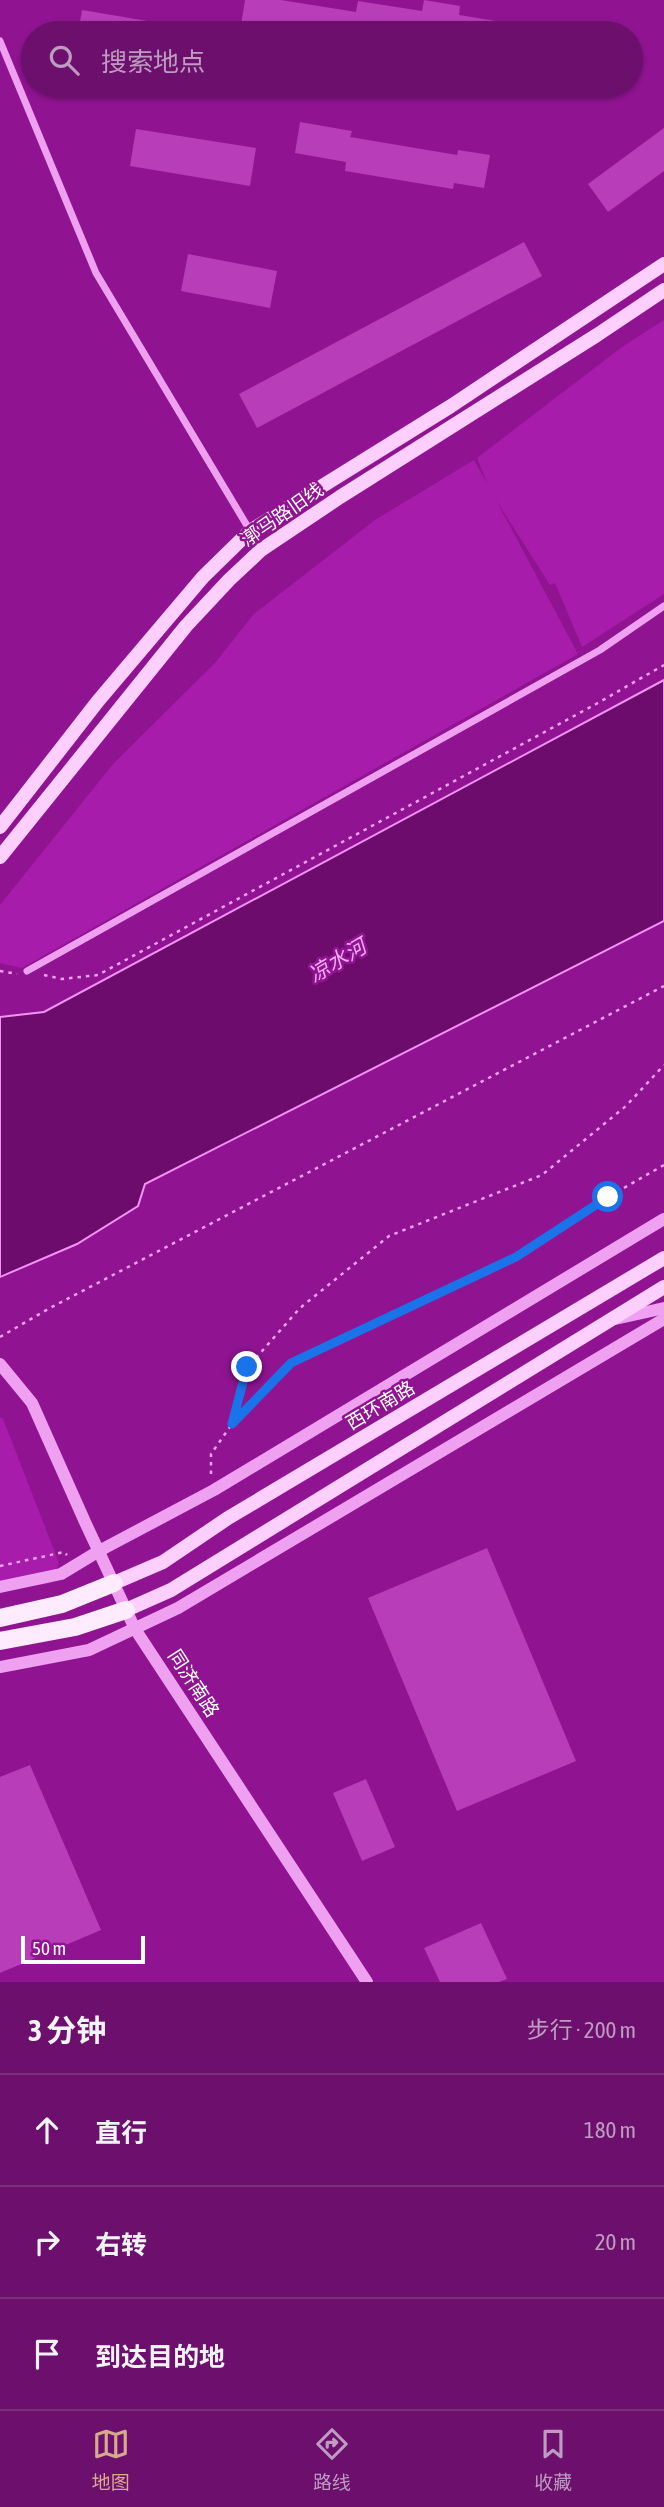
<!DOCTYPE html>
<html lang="zh">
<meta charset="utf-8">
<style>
:root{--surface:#6c0f6d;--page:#711872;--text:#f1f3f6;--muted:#be9cc2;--line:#7f2f80;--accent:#d6ab8b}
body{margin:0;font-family:"Asap Condensed","Noto Sans SC",sans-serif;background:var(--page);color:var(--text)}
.scale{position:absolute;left:21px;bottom:18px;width:124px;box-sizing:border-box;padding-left:7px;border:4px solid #fff;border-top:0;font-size:19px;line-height:24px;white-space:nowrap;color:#fff;-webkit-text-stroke:5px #901491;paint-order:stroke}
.stop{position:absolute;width:21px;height:21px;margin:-16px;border:5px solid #1a73e8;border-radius:50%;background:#fff}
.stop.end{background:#1a73e8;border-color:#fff;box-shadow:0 2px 7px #0008}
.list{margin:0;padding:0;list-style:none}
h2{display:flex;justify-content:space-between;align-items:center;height:91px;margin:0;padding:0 28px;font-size:30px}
h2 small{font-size:23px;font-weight:400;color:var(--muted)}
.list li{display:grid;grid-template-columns:46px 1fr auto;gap:21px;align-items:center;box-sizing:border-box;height:112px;padding:0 28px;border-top:2px solid var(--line)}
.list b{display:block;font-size:26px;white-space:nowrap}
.list em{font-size:23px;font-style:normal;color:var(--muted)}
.icon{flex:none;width:38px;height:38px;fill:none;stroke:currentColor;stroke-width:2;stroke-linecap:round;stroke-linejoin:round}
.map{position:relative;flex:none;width:664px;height:1982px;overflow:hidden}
.search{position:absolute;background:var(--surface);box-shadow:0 2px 5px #0004;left:21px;right:21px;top:21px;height:77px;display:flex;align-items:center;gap:18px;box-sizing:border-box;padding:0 24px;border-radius:38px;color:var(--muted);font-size:26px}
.sheet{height:427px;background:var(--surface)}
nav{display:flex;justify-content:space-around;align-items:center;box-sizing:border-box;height:98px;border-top:2px solid var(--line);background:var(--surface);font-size:19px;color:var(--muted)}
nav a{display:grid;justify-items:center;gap:4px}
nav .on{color:var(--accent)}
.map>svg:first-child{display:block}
.green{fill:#a81cab}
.water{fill:#6d0c6d;stroke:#f192f4;stroke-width:2}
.building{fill:#b73db9}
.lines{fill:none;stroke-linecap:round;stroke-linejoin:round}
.path{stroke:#efa0f1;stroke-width:2.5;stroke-dasharray:3.5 5;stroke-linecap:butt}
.minor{stroke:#efa0f1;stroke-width:7}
.tertiary{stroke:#efa0f1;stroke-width:12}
.secondary{stroke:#fccffc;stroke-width:14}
.primary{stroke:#ffebfe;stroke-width:18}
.route{stroke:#1a73e8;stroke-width:9}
.labels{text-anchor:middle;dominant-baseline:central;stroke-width:5;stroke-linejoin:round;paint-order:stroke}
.street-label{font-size:19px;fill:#fff;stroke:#901491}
.water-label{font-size:21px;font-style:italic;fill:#f6acf8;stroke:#901491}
</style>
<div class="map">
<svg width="664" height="1982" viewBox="0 0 664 1982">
<rect width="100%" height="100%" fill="#901491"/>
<!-- green -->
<g class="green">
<polygon points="664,320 664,594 582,647 555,583 550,585 496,500 578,654 22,968 0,963 0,905 114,763 215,663 254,614 375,520 474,460 488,485 477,458 622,347"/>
<polygon points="0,1417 3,1419 59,1563 51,1583 0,1592"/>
</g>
<!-- water -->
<polygon class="water" points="664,680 664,921 145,1184 138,1206 77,1244 0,1277 0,1017 44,1012"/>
<!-- building -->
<g class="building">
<polygon points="245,0 281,0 356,12 358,1 422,11 424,0 460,6 459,15 527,26 526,33 291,33 241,25"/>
<polygon points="82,10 177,26 176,33 78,33"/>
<polygon points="300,122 352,131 350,137 457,155 458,150 490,155 484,188 454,183 453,189 345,171 346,162 295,153"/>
<polygon points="664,128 664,171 608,212 588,184"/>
<polygon points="136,129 256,148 250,186 130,166"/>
<polygon points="524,242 542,276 257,428 239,394"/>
<polygon points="188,254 277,271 270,308 181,291"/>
<polygon points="487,1548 576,1761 457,1811 368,1598"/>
<polygon points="30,1765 101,1930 0,1973 0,1777"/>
<polygon points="366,1779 395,1847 362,1861 333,1793"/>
<polygon points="481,1923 507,1979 499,1982 440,1982 424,1948"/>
</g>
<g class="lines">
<!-- path -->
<g class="path">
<polyline points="0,971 17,974"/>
<polyline points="44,975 62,979 98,975 596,704 664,665"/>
<polyline points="0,1337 50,1308 664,986"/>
<polyline points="233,1421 248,1367 300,1308 389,1236 542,1175 626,1106 664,1065"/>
<polyline points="211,1474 211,1454 232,1424 291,1363 516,1257 608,1197 664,1165"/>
<polyline points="0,1566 64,1552 67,1555"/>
</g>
<!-- minor -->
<g class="minor">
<polyline points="0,41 96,273 261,549"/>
<polyline points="27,971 600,650 664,606"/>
</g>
<!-- tertiary -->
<g class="tertiary">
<polyline points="615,1319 664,1308"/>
<polyline points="0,1364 32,1403 85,1522 135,1629 367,1982"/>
<polyline points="0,1587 61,1574 99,1551 214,1490 664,1219"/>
<polyline points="0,1667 89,1650 178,1608 664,1319"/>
</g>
<!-- secondary -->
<g class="secondary">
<polyline points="0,827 98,701 203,577 250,531 451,406 664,264"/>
<polyline points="0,857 186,626 229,580 261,550 340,497 597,335 664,290"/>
<polyline points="114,1583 163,1562 228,1518 664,1258"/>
<polyline points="126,1610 171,1590 664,1287"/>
</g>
<!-- primary -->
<g class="primary">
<polyline points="0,1618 62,1604 114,1583"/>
<polyline points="0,1641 75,1627 126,1610"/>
</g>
</g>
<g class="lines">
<!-- route -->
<polyline class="route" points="247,1367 232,1424 291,1363 516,1257 608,1197"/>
</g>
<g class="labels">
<!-- street labels -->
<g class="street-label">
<text transform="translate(282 514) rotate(-35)">漷马路旧线</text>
<text transform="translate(380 1405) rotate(-31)">西环南路</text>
<text transform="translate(194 1683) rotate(57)">同济南路</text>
</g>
<!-- water labels -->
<g class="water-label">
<text transform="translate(337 960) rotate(-31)">凉水河</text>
</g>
</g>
</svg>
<div class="scale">50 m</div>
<div class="stop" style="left:608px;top:1197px"></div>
<div class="stop end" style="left:247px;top:1367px"></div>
<div class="search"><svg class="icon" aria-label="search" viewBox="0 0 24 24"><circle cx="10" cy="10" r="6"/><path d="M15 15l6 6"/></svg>搜索地点</div>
</div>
<section class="sheet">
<h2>3 分钟<small>步行 · 200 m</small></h2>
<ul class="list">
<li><svg class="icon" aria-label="ahead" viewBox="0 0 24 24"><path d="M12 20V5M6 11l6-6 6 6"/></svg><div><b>直行</b></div><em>180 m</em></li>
<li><svg class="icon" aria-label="right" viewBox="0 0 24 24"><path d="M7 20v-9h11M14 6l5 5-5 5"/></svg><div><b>右转</b></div><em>20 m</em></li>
<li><svg class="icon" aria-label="arrive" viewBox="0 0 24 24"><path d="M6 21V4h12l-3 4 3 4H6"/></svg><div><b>到达目的地</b></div></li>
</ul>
</section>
<nav>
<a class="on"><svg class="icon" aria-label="map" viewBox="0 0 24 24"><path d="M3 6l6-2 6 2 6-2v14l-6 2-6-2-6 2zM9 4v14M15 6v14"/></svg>地图</a>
<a><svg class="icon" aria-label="directions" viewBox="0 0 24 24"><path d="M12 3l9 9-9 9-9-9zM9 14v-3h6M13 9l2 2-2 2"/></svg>路线</a>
<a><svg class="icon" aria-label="saved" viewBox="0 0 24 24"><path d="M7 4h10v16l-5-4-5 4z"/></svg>收藏</a>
</nav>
